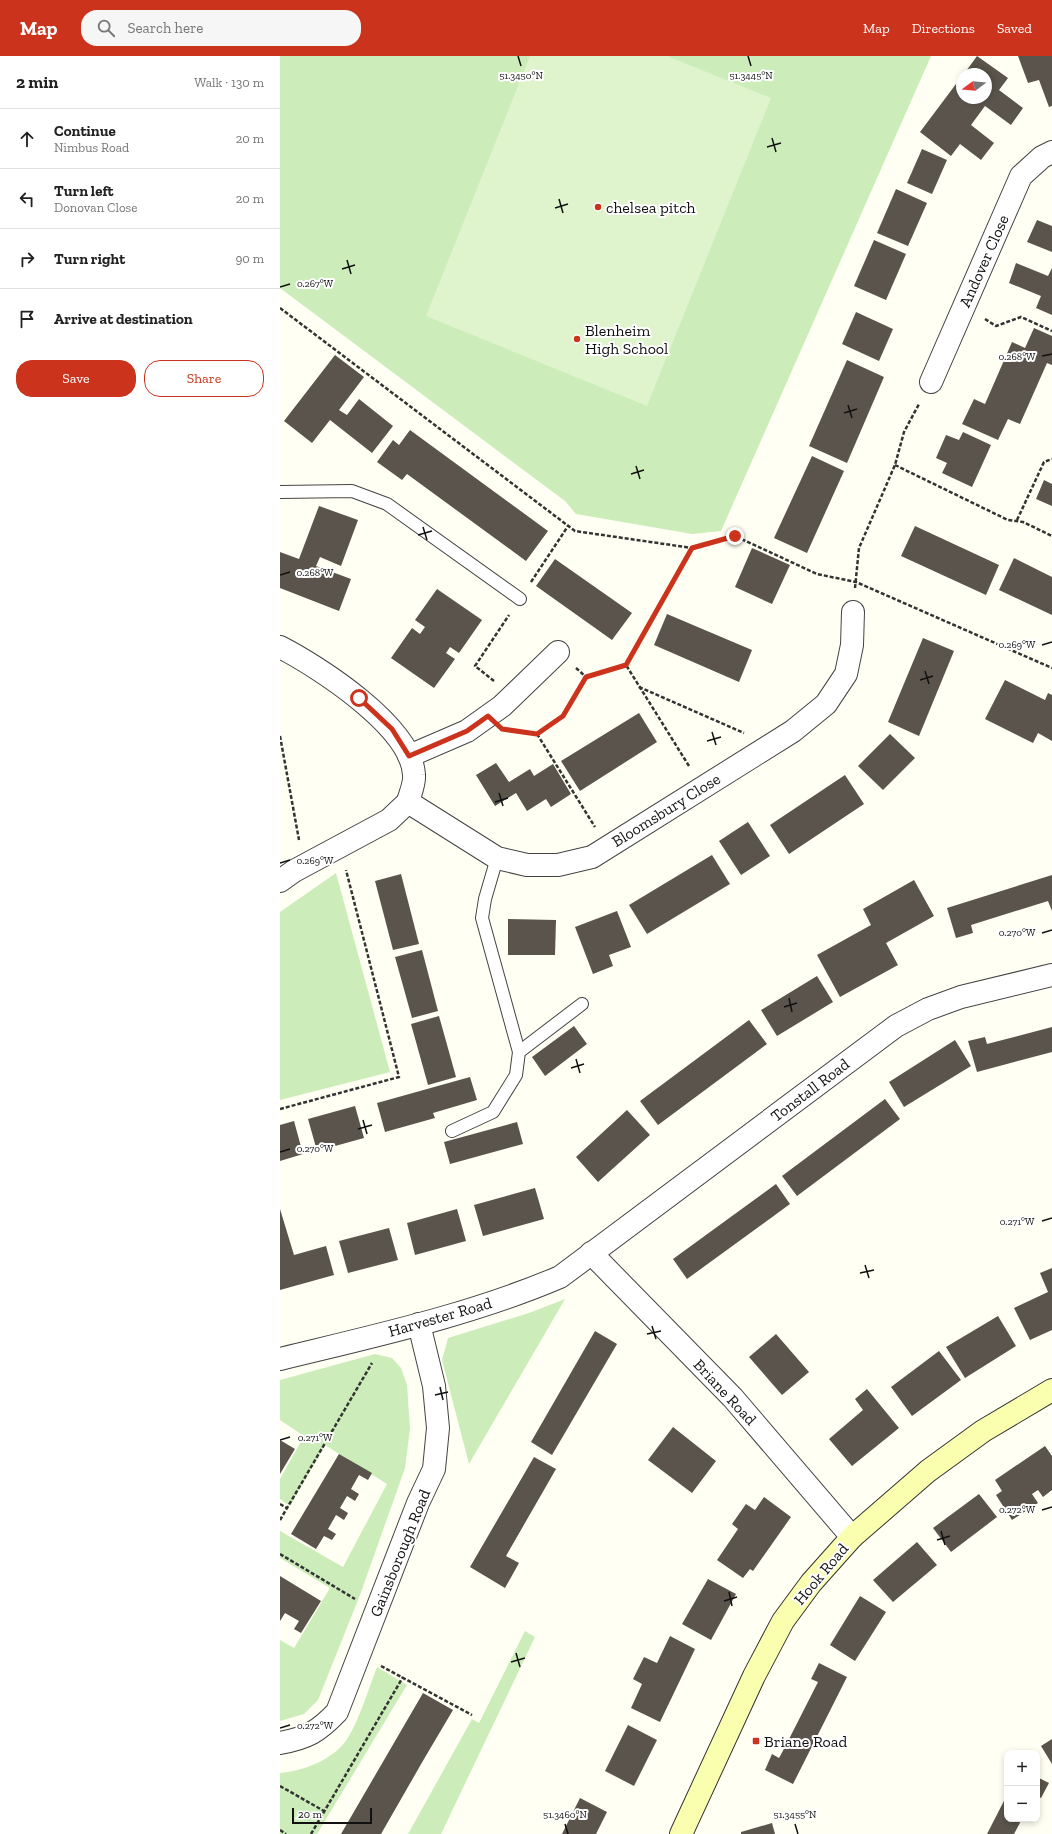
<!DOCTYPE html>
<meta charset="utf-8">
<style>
:root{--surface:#fff;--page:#f6f6f6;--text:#222;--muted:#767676;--line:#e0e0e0;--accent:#cc331d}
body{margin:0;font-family:"Zilla Slab",serif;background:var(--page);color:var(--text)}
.controls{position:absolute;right:12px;bottom:12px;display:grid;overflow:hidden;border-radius:8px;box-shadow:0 2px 6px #0003}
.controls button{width:36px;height:36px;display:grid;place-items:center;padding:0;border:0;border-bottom:1px solid var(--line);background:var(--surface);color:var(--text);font:20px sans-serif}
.compass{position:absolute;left:676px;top:12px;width:36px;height:36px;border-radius:50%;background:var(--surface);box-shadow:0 2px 6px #0003;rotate:254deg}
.scale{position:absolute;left:12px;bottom:10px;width:80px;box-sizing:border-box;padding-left:4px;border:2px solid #111;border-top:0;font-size:11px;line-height:14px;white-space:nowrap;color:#111;-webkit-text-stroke:3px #fff;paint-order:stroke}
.stop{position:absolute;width:12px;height:12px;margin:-9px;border:3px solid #cc331d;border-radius:50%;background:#fff}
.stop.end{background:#cc331d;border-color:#fff;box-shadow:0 1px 4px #0008}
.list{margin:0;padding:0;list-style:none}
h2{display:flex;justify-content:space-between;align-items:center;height:52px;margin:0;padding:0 16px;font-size:17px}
h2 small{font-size:13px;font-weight:400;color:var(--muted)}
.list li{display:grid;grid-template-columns:26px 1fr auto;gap:12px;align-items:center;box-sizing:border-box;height:60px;padding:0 16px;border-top:1px solid var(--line)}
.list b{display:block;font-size:15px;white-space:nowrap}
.list p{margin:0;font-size:13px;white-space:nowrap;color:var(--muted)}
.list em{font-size:13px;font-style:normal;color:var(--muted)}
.actions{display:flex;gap:8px;padding:12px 16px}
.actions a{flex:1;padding:9px 0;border:1px solid var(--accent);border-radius:16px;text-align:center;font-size:14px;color:var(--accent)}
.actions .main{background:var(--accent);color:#fff}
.icon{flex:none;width:22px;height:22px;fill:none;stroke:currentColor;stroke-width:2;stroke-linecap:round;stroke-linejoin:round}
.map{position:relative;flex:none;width:772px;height:1778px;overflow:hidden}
header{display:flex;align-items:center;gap:24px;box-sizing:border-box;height:56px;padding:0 20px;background:var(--accent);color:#fff}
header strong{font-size:19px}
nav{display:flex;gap:22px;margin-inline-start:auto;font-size:14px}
.search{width:280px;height:36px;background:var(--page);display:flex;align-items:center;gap:10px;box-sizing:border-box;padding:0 14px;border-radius:16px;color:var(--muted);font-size:15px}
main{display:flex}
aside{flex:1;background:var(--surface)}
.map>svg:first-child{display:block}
.green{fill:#ccedba}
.pitch{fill:#dff4cc}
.building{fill:#5a544c}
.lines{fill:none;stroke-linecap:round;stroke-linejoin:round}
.service-casing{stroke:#444;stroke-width:14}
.minor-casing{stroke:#444;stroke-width:24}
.secondary-casing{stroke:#333;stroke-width:24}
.path{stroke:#333;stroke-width:2.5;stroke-dasharray:4 2;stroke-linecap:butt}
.service{stroke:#fff;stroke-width:12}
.minor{stroke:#fff;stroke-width:22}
.secondary{stroke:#faffaf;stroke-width:22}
.route{stroke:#cc331d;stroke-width:5}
.ticks{fill:none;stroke:#111;stroke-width:1.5}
.poi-dot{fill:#cc331d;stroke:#fff;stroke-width:1.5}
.labels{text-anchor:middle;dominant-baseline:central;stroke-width:4;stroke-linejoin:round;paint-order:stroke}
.poi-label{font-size:16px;fill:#111;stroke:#fff;text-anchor:start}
.street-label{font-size:16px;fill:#111;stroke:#fff}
.ticks-label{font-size:10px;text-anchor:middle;fill:#111;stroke:#fff;stroke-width:4;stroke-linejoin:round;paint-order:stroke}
</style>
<header>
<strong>Map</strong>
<div class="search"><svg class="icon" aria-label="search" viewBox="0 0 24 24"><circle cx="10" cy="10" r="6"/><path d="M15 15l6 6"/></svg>Search here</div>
<nav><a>Map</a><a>Directions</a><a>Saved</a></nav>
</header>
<main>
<aside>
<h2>2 min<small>Walk · 130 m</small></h2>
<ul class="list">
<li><svg class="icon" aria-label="ahead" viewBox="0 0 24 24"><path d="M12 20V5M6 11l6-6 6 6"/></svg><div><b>Continue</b><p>Nimbus Road</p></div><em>20 m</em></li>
<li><svg class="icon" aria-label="left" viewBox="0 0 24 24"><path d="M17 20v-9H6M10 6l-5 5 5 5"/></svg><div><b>Turn left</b><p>Donovan Close</p></div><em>20 m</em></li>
<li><svg class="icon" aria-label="right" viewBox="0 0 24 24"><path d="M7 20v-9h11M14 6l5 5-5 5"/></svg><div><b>Turn right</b></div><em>90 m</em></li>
<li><svg class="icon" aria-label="arrive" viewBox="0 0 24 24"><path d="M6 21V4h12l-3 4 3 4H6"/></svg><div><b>Arrive at destination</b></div></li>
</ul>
<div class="actions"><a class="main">Save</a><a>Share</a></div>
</aside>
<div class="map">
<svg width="772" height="1778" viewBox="0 0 772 1778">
<rect width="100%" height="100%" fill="#fffff4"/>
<!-- green -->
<g class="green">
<polygon points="0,0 651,0 441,475 412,478 296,458 285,445 0,232"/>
<polygon points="56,817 110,1016 0,1044 0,856"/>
<polygon points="285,1243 189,1408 162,1304 168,1282 249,1257"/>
<polygon points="95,1298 112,1302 121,1312 127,1329 130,1373 125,1412 80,1539 38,1644 24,1658 0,1665 0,1584 14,1592 50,1532 0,1502 0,1475 63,1511 107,1428 45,1389 10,1450 0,1443 0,1423 24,1380 0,1364 0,1324"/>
<polygon points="245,1575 255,1581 161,1778 128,1778 192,1663 199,1667"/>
<path d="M97,1611L127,1629L37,1778H0V1717C24,1715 56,1703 69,1680C81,1659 88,1634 97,1611Z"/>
</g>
<!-- pitch -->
<polygon class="pitch" points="250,0 387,0 491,42 367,350 146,260"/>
<!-- building -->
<g class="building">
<polygon points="697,0 728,22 719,34 743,52 731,69 705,50 691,69 714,87 701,104 680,88 671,100 640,76 682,20 682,42 706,42 706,18 684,18"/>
<polygon points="738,0 772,0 772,50 769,51 759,24 748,27"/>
<polygon points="642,93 667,104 652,138 627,127"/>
<polygon points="616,133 647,147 628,190 597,177"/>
<polygon points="757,164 772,170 772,196 747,186"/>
<polygon points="594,184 626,198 606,244 574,230"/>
<polygon points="736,207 768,220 772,212 772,259 756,252 761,240 729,227"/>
<polygon points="576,256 613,273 599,305 562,288"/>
<polygon points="754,272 772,280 772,309 767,307 740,368 728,363 718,384 682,368 694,343 705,348 732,286 745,292"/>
<polygon points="55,299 84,321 59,354 67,359 79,343 113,370 92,397 50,364 32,387 4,365"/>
<polygon points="567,304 604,321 567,407 529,390"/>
<polygon points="130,374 268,475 246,505 127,418 122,424 97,406 113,384 119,389"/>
<polygon points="683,376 711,389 692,431 662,417 667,407 656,402 666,379 679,384"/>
<polygon points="532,400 564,415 527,497 494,482"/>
<polygon points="764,424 772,428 772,450 756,443"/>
<polygon points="39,450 78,464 61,510 40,501 36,510 71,523 59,555 0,532 0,496 19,503"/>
<polygon points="635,470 719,509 706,539 621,500"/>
<polygon points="472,492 510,509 492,548 455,531"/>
<polygon points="734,502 772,521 772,559 719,534"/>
<polygon points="275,503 352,557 332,584 256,530"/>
<polygon points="157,533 202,564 179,597 170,591 166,597 175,603 154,632 111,602 132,572 140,578 145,571 135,564"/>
<polygon points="387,558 472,594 459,626 374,589"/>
<polygon points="643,582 674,595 639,680 608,666"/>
<polygon points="725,624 765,644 768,637 772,639 772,685 758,677 753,687 705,663"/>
<polygon points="359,657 377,686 300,735 281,705"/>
<polygon points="610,678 635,702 603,734 578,710"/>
<polygon points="216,707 229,726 250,713 254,720 273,708 291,738 271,751 266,743 247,755 236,737 215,750 196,719"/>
<polygon points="565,719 584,748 509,798 490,769"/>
<polygon points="468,766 490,800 461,819 439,785"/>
<polygon points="432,799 450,828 367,878 349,849"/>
<polygon points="121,818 139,888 113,894 95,825"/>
<polygon points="772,819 772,855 768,845 691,869 693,877 676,882 667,852"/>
<polygon points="634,824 654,860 606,887 618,909 560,941 537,899 591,869 583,853"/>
<polygon points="337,855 351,891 329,899 333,910 313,918 295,871"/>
<polygon points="228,863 276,864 275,899 228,899"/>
<polygon points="142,894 158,955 132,962 115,901"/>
<polygon points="537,920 553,946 497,980 481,954"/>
<polygon points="159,960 176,1021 148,1029 131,968"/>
<polygon points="469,964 487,988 378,1069 360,1045"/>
<polygon points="294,970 307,988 265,1020 252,1001"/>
<polygon points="772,971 772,996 697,1016 688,985 705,981 707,988"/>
<polygon points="675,984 691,1010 624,1051 609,1026"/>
<polygon points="190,1021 197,1044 153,1057 155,1062 105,1076 97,1047"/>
<polygon points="605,1043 620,1063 517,1140 502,1120"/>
<polygon points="75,1050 84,1082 37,1095 28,1063"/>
<polygon points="347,1054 370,1079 318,1126 296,1101"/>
<polygon points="14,1065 23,1098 0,1105 0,1069"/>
<polygon points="237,1066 243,1088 170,1108 164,1086"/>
<polygon points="496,1128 510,1148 407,1223 393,1203"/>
<polygon points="255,1132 264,1163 203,1180 194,1149"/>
<polygon points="0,1153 14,1199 46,1190 54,1219 0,1234"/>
<polygon points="177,1153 186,1185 135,1199 127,1167"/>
<polygon points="109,1172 118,1204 68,1217 59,1185"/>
<polygon points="772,1212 772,1274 750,1284 734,1252 768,1236 760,1217"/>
<polygon points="718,1260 736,1290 685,1322 666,1291"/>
<polygon points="315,1275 337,1288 272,1399 251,1386"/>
<polygon points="496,1278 529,1316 502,1339 469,1301"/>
<polygon points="659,1295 681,1324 632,1360 611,1331"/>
<polygon points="587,1333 619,1372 572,1410 549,1383 583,1354 575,1343"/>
<polygon points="393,1371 436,1405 412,1437 368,1404"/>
<polygon points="0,1384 15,1393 0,1418"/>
<polygon points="765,1390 772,1400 772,1434 763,1441 758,1434 752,1438 758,1447 732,1464 716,1439 722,1435 715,1424"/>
<polygon points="59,1398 92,1417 88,1424 79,1419 71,1433 79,1438 75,1445 67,1440 60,1452 68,1457 64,1464 56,1459 48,1473 56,1478 52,1484 44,1480 36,1493 11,1478"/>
<polygon points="254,1401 276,1413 226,1500 239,1507 225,1532 190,1511"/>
<polygon points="699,1438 717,1461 671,1496 653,1472"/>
<polygon points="484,1441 511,1461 473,1515 470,1513 463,1522 437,1504 458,1473 452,1468 466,1448 475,1454"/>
<polygon points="637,1486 657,1509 613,1546 593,1524"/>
<polygon points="0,1520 41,1545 21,1577 14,1573 19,1565 5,1557 0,1565"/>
<polygon points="428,1523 456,1538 431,1584 402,1568"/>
<polygon points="580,1540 606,1556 575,1605 550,1589"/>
<polygon points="390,1580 415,1593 380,1666 351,1652 362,1628 353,1623 364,1601 377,1607"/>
<polygon points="539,1607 567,1621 513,1728 485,1714 492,1698 499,1702 505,1691 538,1626 531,1623"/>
<polygon points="143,1637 173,1654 144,1703 101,1778 61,1778"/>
<polygon points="348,1669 377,1684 354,1730 325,1715"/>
<polygon points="772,1683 772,1708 761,1690"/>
<polygon points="757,1721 769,1727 761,1742 757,1740"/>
<polygon points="727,1739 727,1763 742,1763 734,1778 707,1778"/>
<polygon points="300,1742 327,1756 316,1778 282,1778"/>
<polygon points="492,1767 495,1778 461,1778 461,1776"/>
</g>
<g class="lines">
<defs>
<g id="service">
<polyline points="0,436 72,435 107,448 240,543"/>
<polyline points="217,802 205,843 202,862 239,996"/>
<polyline points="172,1075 213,1056 236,1019 239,996 302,948"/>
</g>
<g id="minor">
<polyline points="651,326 741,120 762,101 772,96"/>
<path d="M0,591C39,611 132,671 134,719C135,727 130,738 128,746"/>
<polyline points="129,700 187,675 222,650 278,596"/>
<polyline points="128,746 217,802 247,809 278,809 312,801 513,675 546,648 566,618 572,589 573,556"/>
<polyline points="0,825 14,815 109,764 128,746"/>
<polyline points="311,1197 453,1342 572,1481"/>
<path d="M0,1303C94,1280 191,1259 280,1221L616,970L648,953L681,941L772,919"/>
<path d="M0,1687C27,1682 38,1676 57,1656L138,1447L154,1413L158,1372L154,1330L139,1268"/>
</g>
<polyline id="secondary" points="401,1778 474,1620 503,1565 531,1527 572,1481 648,1415 703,1375 772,1334"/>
</defs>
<!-- service casing -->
<use href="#service" class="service-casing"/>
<!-- minor casing -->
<use href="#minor" class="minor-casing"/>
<!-- secondary casing -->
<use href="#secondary" class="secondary-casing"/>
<!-- path -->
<g class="path">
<polyline points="0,252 295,475 412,492 455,480 537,518 576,526 772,612"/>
<polyline points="705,263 716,270 741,261 772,275"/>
<polyline points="615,409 728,464 743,466 772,480"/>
<polyline points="737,464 764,406 772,403"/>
<polyline points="251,526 288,470"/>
<polyline points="575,532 579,492 615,409 624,376 639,348"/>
<polyline points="296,612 306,621 346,609"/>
<polyline points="214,625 195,610 229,559"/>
<polyline points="359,631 464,677"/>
<polyline points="230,674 257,678 283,660 306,621"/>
<polyline points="257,678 315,771"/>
<polyline points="0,680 19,784"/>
<polyline points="409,710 346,609 412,492"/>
<polyline points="0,1053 119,1021 66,814"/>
<polyline points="0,1448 7,1452"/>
<polyline points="0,1464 92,1307"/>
<polyline points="0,1498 75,1543"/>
<polyline points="101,1610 192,1659"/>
<polyline points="0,1730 44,1755"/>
<polyline points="0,1774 6,1778"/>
<polyline points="31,1778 123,1621"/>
</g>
<!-- service -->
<use href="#service" class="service"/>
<!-- minor -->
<use href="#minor" class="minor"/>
<!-- secondary -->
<use href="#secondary" class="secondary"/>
</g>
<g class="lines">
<!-- route -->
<polyline class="route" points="79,642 112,673 129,700 187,675 208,660 222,673 257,678 283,660 306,621 346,609 412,492 455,480"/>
</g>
<!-- ticks -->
<path class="ticks" d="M238,0L241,10M468,0L471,10M492,82L496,96M487,91L501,87M279,143L283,157M275,152L288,148M67,204L71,218M62,213L75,209M0,231L10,228M762,300L772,298M568,349L572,362M564,357L577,353M356,410L360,423M351,418L364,414M143,471L147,484M138,479L152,475M0,519L10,516M762,589L772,586M645,615L649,628M640,624L653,620M432,676L436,689M427,685L441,681M219,737L223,750M215,746L228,742M0,807L10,804M762,877L772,874M509,942L512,956M504,951L517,947M296,1003L300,1017M291,1012L304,1008M83,1064L87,1078M78,1073L92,1069M0,1096L10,1093M762,1165L772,1162M585,1209L589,1222M580,1217L594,1214M372,1270L376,1283M367,1278L381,1275M160,1331L163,1344M155,1339L168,1336M0,1384L10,1381M762,1454L772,1451M661,1475L665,1489M657,1484L670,1480M449,1536L452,1550M444,1545L457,1541M236,1597L240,1611M231,1606L245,1602M0,1672L10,1669M285,1768L288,1778M515,1768L518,1778"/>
<!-- markers -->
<g class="poi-dot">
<circle cx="318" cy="151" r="4"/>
<circle cx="297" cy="283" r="4"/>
<rect x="472" y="1681" width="8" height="8" rx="2"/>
</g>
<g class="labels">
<!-- poi labels -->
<g class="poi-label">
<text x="326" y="151">chelsea pitch</text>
<text x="305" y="274">Blenheim<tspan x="305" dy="18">High School</tspan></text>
<text x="484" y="1685">Briane Road</text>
</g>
<!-- street labels -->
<g class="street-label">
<text transform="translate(704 205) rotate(-66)">Andover Close</text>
<text transform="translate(386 754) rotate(-32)">Bloomsbury Close</text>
<text transform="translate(530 1034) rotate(-37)">Tonstall Road</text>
<text transform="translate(160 1261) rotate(-16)">Harvester Road</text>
<text transform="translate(445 1336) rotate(47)">Briane Road</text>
<text transform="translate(120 1497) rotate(-68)">Gainsborough Road</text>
<text transform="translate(541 1518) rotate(-50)">Hook Road</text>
</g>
</g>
<g class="ticks-label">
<text x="241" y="23">51.3450°N</text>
<text x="471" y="23">51.3445°N</text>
<text x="35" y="231">0.267°W</text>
<text x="737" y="304">0.268°W</text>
<text x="35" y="520">0.268°W</text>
<text x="737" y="592">0.269°W</text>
<text x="35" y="808">0.269°W</text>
<text x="737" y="880">0.270°W</text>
<text x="35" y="1096">0.270°W</text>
<text x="737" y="1169">0.271°W</text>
<text x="35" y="1385">0.271°W</text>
<text x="737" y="1457">0.272°W</text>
<text x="35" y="1673">0.272°W</text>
<text x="285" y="1762">51.3460°N</text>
<text x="515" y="1762">51.3455°N</text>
</g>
</svg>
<div class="controls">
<button>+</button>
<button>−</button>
</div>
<svg class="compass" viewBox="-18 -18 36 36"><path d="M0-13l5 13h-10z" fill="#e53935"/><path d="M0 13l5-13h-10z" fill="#767676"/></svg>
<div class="scale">20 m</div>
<div class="stop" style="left:79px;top:642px"></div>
<div class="stop end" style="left:455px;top:480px"></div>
</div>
</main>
